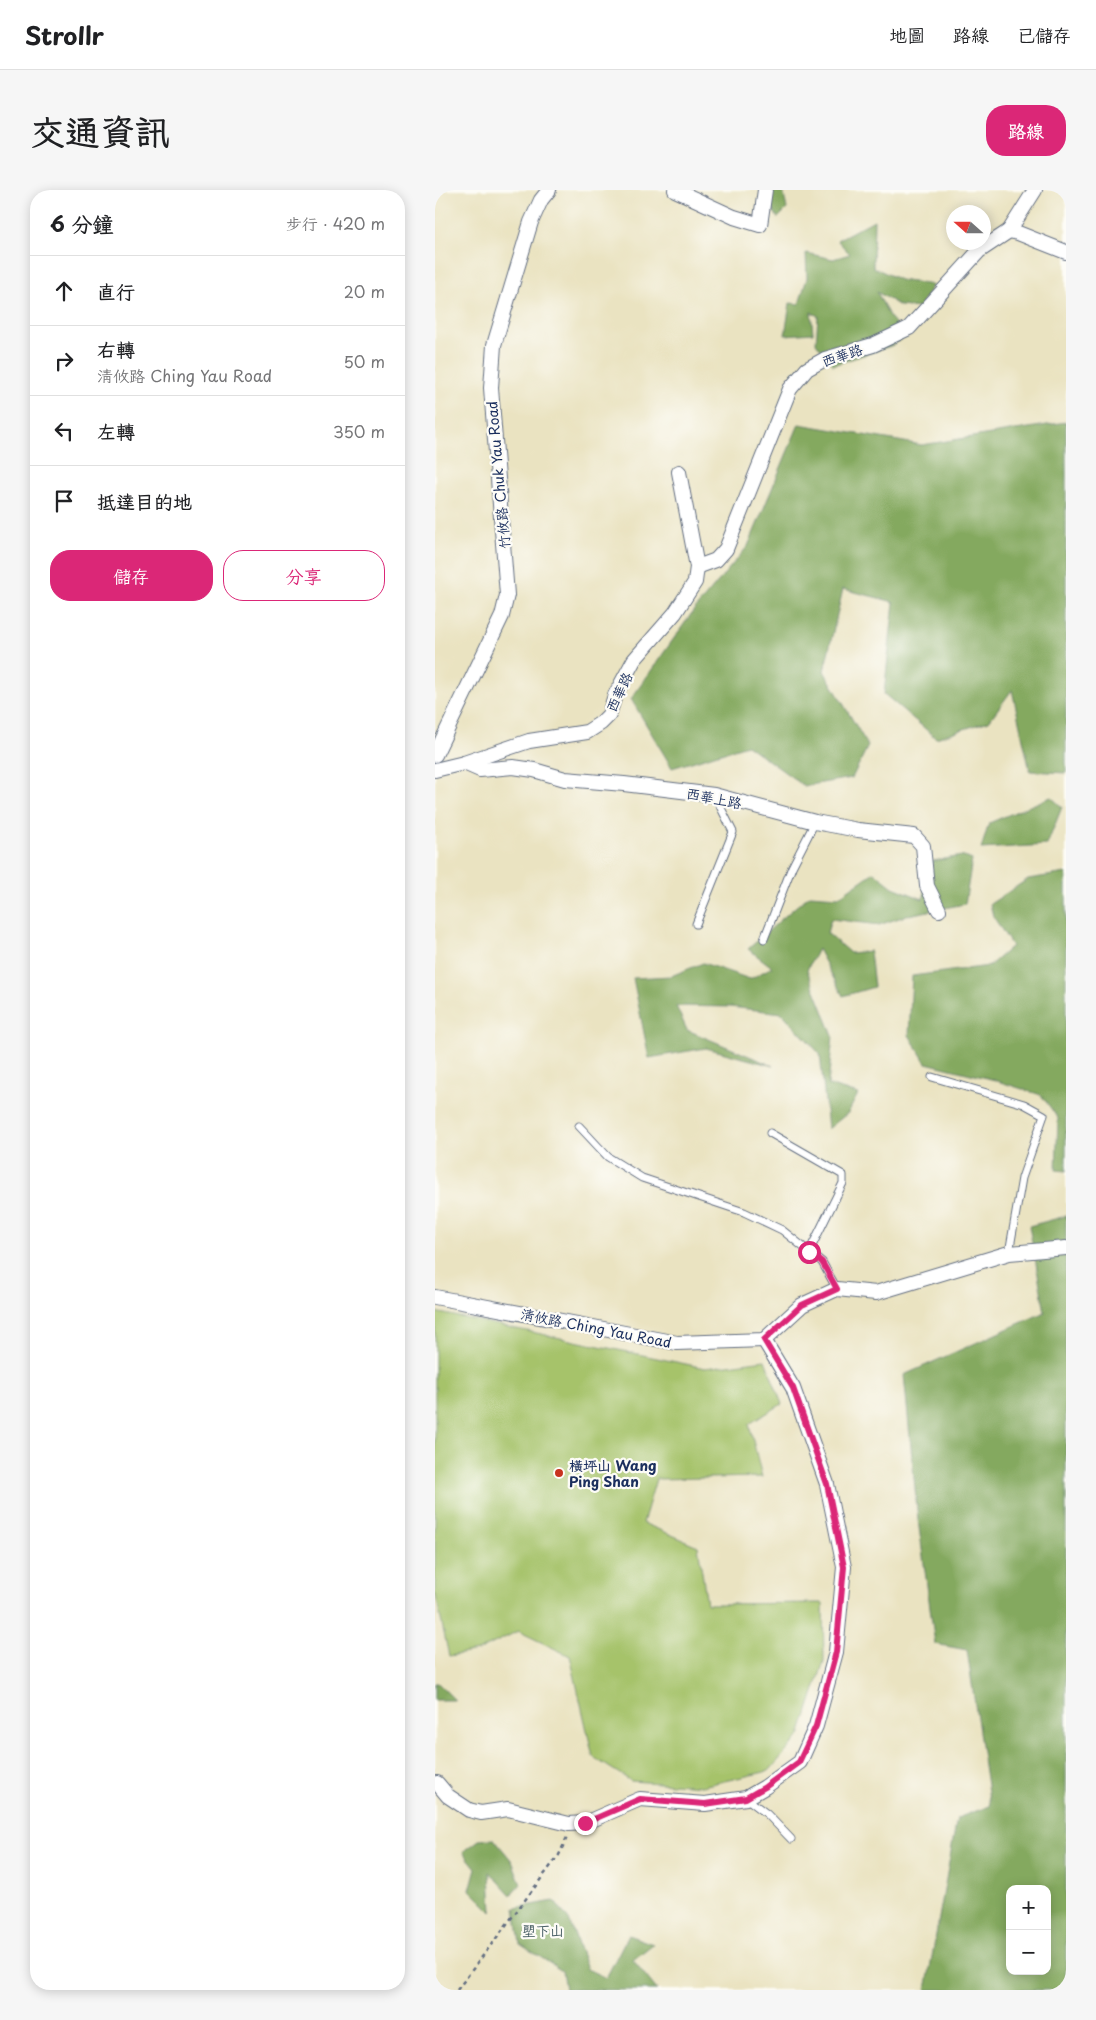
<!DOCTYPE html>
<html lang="zh-TW">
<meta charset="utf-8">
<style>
:root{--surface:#fff;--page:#f6f6f6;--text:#202124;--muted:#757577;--line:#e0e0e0;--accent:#db2777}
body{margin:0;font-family:"Playpen Sans","LXGW WenKai TC",sans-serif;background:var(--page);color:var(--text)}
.controls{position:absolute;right:15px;bottom:15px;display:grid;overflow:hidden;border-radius:10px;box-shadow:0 2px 12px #0003}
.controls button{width:45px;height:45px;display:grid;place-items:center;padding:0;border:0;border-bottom:1px solid var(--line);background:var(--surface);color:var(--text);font:25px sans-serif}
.compass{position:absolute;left:511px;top:15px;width:45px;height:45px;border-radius:50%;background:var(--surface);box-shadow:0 2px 12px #0003;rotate:291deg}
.stop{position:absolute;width:15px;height:15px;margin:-11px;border:4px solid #db2777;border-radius:50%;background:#fff}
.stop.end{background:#db2777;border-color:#fff;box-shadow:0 1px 5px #0008}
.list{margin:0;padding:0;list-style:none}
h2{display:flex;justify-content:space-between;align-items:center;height:65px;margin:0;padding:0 20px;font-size:21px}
h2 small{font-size:16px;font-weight:400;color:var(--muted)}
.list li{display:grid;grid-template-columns:32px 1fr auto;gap:15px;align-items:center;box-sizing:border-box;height:70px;padding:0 20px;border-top:1px solid var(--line)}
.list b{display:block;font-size:19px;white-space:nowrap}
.list p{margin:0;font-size:16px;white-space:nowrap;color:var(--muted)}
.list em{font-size:16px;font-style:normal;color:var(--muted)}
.actions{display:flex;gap:10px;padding:15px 20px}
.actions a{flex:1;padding:11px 0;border:1px solid var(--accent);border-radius:20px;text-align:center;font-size:18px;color:var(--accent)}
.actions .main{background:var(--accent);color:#fff}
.icon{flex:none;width:28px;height:28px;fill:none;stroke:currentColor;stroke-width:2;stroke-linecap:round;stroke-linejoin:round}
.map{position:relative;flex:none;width:631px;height:1800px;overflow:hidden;border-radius:20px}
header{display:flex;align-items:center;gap:30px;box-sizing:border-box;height:70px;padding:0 25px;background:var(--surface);border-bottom:1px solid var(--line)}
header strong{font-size:24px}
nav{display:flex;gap:28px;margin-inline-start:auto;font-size:18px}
.intro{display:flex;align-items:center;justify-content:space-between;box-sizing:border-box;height:120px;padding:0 30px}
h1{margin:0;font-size:35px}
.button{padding:12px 22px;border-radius:20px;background:var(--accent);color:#fff;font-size:18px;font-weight:700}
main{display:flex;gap:30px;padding:0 30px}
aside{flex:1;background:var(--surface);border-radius:20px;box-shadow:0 2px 12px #0003}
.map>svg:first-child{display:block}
.green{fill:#a6c36b;stroke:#607964}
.forest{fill:#84a95f;stroke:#506c5e;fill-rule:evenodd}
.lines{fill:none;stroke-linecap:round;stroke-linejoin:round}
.service-casing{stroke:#636e81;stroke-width:9}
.minor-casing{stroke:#636e81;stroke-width:16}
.path{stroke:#636e81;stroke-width:2.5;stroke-dasharray:4 4;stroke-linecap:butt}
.service{stroke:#fff;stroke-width:7}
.minor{stroke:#fff;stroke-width:14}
.route{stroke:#db2777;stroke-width:6}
.poi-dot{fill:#c8321e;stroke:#fdfcf7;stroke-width:2}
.labels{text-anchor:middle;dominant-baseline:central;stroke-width:4.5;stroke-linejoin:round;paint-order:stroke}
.street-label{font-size:14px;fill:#1b2f5e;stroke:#fdfcf7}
.poi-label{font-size:14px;font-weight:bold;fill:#1b2f5e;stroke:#fdfcf7;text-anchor:start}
.park-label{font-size:14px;fill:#455b62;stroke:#fdfcf7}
</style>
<header>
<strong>Strollr</strong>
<nav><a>地圖</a><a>路線</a><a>已儲存</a></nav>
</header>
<div class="intro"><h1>交通資訊</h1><a class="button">路線</a></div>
<main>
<aside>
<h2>6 分鐘<small>步行 · 420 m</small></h2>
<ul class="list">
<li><svg class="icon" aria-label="ahead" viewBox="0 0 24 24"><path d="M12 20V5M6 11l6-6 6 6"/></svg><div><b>直行</b></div><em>20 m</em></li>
<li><svg class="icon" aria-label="right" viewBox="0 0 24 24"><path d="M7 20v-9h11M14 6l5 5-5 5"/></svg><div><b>右轉</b><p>清攸路 Ching Yau Road</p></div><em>50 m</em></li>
<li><svg class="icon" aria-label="left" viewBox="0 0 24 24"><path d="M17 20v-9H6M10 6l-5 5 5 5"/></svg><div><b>左轉</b></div><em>350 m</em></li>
<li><svg class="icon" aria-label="arrive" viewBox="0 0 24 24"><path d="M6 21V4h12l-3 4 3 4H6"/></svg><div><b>抵達目的地</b></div></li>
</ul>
<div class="actions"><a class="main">儲存</a><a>分享</a></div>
</aside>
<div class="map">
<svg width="631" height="1800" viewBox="0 0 631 1800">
<rect width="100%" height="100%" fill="#fdfcf7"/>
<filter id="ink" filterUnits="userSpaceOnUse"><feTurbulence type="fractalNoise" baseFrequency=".02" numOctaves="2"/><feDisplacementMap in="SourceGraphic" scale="10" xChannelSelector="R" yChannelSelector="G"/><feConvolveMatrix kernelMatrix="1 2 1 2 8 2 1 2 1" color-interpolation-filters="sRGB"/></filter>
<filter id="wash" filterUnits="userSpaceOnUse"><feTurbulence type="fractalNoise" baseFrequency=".0096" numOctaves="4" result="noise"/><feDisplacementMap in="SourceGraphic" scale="20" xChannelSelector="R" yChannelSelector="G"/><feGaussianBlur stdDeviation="1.12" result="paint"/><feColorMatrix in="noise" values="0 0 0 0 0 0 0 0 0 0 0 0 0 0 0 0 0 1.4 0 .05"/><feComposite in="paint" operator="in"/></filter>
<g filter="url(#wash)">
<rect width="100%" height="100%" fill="#eae3c1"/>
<!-- green -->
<polygon class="green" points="0,1122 270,1178 330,1170 347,1214 314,1234 327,1287 221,1289 208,1333 263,1356 272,1414 388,1413 389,1471 365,1546 334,1581 267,1596 196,1591 158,1567 135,1466 83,1441 43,1461 14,1466 0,1402"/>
<!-- forest -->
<g class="forest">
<polygon points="331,0 348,0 352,19 343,28 328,5"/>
<polygon points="439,30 438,77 465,90 498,95 484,118 465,116 442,102 454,126 471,146 456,156 398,175 381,153 383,126 376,122 378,143 350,145 355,113 364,114 372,88 371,63 398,69 415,64 402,50"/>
<polygon points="631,232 631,583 595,581 577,500 554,531 501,548 449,504 459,412 408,399 389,481 433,556 417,588 369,596 312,555 237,578 196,509 259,420 313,356 364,234 487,255"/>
<polygon points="616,607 627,617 612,655 546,659 554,633"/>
<path d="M527,666L537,670L530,714L473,725L444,735L396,729L392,743L415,763L435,761L439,797L408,806L383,759L372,780L398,846L393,895L423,904L413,923L393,939L385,864L347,823L295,817L241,816L252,840L338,876L271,858L214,868L198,788L236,786L268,773L315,789L337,777L313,759C334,741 353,722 375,705L403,707L439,682L458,697L488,709L498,671Z"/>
<polygon points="631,683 631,981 621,980 623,928 606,905 556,889 491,873 474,845 477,786 554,776 577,756 558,726 555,714 593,689"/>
<path d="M631,1026V1800H491L522,1628L555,1616L532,1460L500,1454L483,1330L469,1185L610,1122L594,1036ZM575,1699H612V1781H575Z"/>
<polygon points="0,1493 3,1493 20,1510 0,1510"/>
<polygon points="59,1649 77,1671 86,1694 76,1705 55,1682 57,1722 35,1700 41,1678 28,1662 44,1650"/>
<polygon points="119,1711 134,1730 152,1779 171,1788 193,1745 218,1754 198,1770 222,1800 130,1800 127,1781 85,1754 80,1718"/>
</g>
</g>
<g filter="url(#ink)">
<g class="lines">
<defs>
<g id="service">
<polyline points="261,734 298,642 280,606"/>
<polyline points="329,749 357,677 380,632"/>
<polyline points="497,887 589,914 609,925 587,988 574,1063"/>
<polyline points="144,936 173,967 207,988 309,1022 347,1040 387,1072 402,1099"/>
<polyline points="335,943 408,985 408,993 374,1062"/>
<polyline points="311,1608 332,1624 356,1649"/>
</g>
<g id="minor">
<polyline points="240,0 299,27 325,35 330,0"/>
<polyline points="574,41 583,43 631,62"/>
<polyline points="262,377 281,370 291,359 355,199 372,179 390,169 438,155 474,138 544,61 574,41 600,0"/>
<polyline points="0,565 67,426 72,405 56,198 59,155 96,32 106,10 114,0"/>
<polyline points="29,573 94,551 152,542 166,533 174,525 180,505 199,470 240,423 260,392 262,377 244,282"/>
<polyline points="0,580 29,573 45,580 78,577 99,580 130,589 189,594 279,605 380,632 423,640 479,646 488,656 492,696 504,720"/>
<polyline points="0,1107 242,1153 329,1150 367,1115 402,1099 441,1103 574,1063 631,1058"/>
<polyline points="2,1593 13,1606 34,1620 46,1623 73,1619 134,1634 150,1633 205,1609 270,1614 311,1608 330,1597 365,1572 381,1536 401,1462 409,1377 392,1294 358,1198 329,1150"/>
</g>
</defs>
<!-- service casing -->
<use href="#service" class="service-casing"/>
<!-- minor casing -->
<use href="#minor" class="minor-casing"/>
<!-- path -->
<polyline class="path" points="22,1800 124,1665 133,1645"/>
<!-- service -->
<use href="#service" class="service"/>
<!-- minor -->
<use href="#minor" class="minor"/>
</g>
</g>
<g class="lines" filter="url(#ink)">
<!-- route -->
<polyline class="route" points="150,1633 205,1609 270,1614 311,1608 330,1597 364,1572 381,1536 401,1462 409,1377 392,1294 358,1198 329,1150 367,1115 402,1099 387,1072 374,1062"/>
</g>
<!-- markers -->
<circle class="poi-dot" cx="124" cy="1283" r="5"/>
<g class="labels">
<!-- street labels -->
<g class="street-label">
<text transform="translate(407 165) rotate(-19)">西華路</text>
<text transform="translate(63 285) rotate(-95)">竹攸路 Chuk Yau Road</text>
<text transform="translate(184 502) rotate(-65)">西華路</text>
<text transform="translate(279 608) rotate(11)">西華上路</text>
<text transform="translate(161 1138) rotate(11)">清攸路 Ching Yau Road</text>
</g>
<!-- poi labels -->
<g class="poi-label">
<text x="134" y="1275">橫坪山 Wang<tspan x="134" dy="16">Ping Shan</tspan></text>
</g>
<!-- park labels -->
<g class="park-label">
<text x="108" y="1740">塱下山</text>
</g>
</g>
</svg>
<div class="controls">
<button>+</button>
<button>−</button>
</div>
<svg class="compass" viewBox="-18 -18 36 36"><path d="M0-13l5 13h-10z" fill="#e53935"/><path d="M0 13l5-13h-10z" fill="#757577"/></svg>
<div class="stop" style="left:374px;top:1062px"></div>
<div class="stop end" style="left:150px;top:1633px"></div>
</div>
</main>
